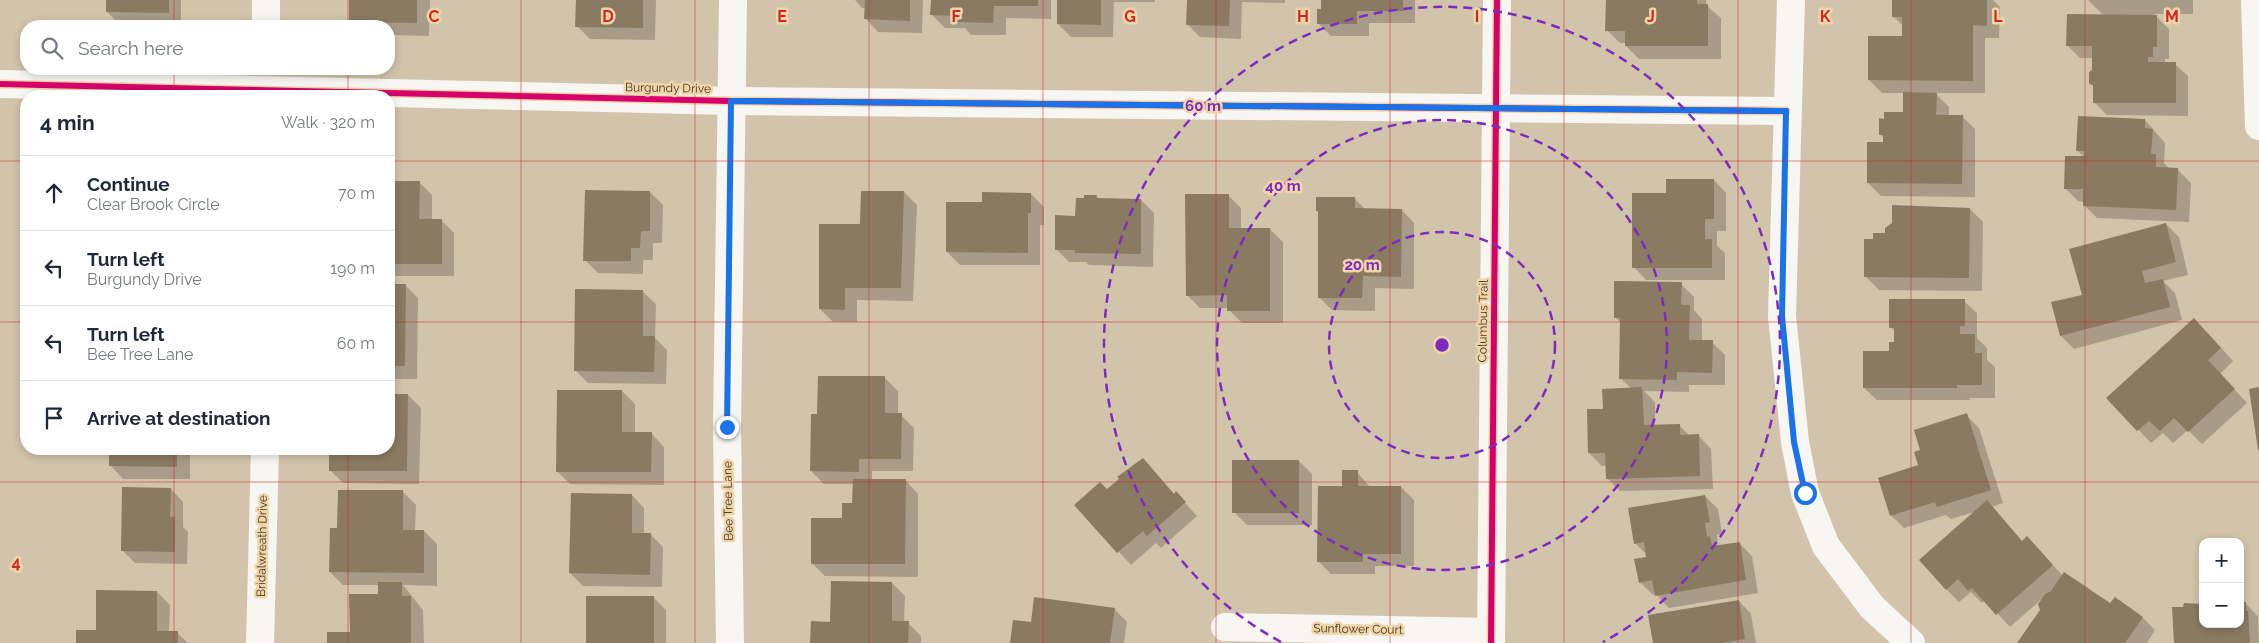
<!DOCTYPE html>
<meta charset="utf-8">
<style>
:root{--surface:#fff;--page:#f2f2f3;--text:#1f2937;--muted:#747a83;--line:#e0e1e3}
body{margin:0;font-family:Raleway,sans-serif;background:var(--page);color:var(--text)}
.controls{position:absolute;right:15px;bottom:15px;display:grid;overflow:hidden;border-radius:10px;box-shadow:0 2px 8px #0003}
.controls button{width:45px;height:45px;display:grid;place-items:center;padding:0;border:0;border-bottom:1px solid var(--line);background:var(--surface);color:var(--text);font:25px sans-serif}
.stop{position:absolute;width:15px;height:15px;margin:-11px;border:4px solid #1a73e8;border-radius:50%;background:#fff}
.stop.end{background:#1a73e8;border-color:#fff;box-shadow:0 1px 5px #0008}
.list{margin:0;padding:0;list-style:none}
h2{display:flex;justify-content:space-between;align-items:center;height:65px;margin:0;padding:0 20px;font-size:21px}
h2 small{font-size:16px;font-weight:400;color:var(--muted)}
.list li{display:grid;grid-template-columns:32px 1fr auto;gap:15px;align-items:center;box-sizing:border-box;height:75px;padding:0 20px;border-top:1px solid var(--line)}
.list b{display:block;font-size:19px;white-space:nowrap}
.list p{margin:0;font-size:16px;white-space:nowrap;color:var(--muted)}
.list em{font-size:16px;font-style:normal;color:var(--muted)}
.icon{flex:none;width:28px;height:28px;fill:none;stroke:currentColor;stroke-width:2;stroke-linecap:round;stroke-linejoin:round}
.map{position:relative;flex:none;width:2259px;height:643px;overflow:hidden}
.search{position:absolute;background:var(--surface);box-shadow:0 2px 8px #0003;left:20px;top:20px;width:375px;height:55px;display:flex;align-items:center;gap:12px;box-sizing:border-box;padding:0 18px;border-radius:20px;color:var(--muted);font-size:19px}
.panel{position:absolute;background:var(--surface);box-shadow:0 2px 8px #0003;left:20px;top:90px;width:375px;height:365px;border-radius:20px}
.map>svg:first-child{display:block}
.shadow{fill:#0003}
.building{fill:#8a7a62}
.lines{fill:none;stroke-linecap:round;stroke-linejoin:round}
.street{stroke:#f8f6f2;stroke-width:28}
.secondary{stroke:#f8f6f2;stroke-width:28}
.cycleway-casing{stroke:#f0d5a8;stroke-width:9}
.cycleway{stroke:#d6006c;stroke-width:6}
.route{stroke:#1a73e8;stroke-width:6}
.grid{fill:none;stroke:#cf2928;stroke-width:1;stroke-opacity:0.55}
.ring{fill:none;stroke:#7b2cbf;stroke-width:2.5;stroke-dasharray:9 6}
.labels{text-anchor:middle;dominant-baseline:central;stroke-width:5;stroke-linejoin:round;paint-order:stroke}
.street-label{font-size:12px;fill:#423725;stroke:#f0d5a8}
.grid-label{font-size:16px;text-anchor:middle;font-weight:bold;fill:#cf2928;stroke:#f0d5a8;stroke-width:5;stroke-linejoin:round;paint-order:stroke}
.centre{fill:#7b2cbf;stroke:#f0d5a8;stroke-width:2.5}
.ring-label{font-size:15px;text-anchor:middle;font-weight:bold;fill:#7b2cbf;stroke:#f0d5a8;stroke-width:5;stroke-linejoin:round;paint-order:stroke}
</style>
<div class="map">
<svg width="2259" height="643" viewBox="0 0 2259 643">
<rect width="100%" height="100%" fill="#d2c4ab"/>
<!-- shadow -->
<g class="shadow">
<polygon points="108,0 181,0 181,26 120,24 107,12"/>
<polygon points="350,0 430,0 429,36 389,35 389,26 355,26 350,22"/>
<polygon points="577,0 656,0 655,40 590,39 577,26"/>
<polygon points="855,0 923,0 922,33 878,32 866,19 866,8 862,8"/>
<polygon points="932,0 1051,0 1051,19 1006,18 1006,35 971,35 965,28 945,28 932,15"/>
<polygon points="1059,0 1155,0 1155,2 1114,2 1113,37 1071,37 1058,24"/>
<polygon points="1188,0 1285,0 1285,3 1242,2 1241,39 1200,37 1187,24"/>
<polygon points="1322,0 1415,0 1415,23 1369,23 1369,36 1331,36 1318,23 1322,10"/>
<polygon points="1607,0 1706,0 1706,5 1721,18 1721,59 1639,59 1626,46 1626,43 1620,43 1607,30"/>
<polygon points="1896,0 1993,0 2000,7 1999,38 1985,38 1985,93 1935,93 1949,107 1949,116 1962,116 1975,129 1975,197 1881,196 1868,183 1884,144 1884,138 1881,135 1886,120 1904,113 1904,93 1882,93 1869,80 1903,38 1903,26 1894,17"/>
<polygon points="2088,0 2193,0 2193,14 2154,14 2169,29 2169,59 2165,59 2165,64 2175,64 2188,76 2188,116 2107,115 2094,102 2094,87 2090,83 2093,58 2080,58 2067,45 2104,16"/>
<polygon points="2145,120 2165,143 2164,163 2169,168 2178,170 2191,183 2189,222 2097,218 2084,205 2084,202 2078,201 2065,188 2084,157 2077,150"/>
<polygon points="1714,180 1726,193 1726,231 1717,231 1717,246 1725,253 1725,280 1646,280 1634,267 1667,194"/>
<polygon points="389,182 419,182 432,195 432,220 441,220 454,233 454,276 389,276"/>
<polygon points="650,192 663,205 662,243 653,243 653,260 643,260 643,274 598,273 585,260"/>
<polygon points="904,192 917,205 913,301 857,300 857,322 833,322 820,309 862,226"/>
<polygon points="1031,194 1044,207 1044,225 1040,225 1040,265 960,265 947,252 983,203"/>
<polygon points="1228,195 1241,208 1241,229 1270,229 1283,242 1283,323 1242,323 1229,310 1229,308 1200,308 1187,295"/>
<polygon points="1096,196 1100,199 1141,200 1154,213 1153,267 1089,265 1086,262 1069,262 1056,249 1076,217"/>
<polygon points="1355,199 1366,210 1402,210 1414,223 1414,289 1375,288 1375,311 1332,310 1319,297 1320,213 1317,211"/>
<polygon points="1970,209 1983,222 1982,291 1879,290 1866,277 1874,240"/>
<polygon points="2166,224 2179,237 2188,275 2163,281 2175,293 2182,320 2074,349 2061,336 2083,295"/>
<polygon points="1681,284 1694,297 1694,310 1702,319 1702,342 1712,342 1725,355 1725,385 1689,385 1689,392 1644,391 1655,402 1655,426 1680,426 1690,436 1699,436 1711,449 1713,489 1620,491 1607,478 1607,466 1602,466 1589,453 1604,410 1632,389 1620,378 1622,324 1615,317"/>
<polygon points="389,285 405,285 418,298 417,379 389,379"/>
<polygon points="643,292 656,304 655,338 667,350 666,384 588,383 575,370"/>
<polygon points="1964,301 1977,313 1977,338 1987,348 1987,360 1995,367 1995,398 1970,398 1970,400 1877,400 1864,388 1896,343 1896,332 1891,327"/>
<polygon points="2207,332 2233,361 2220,374 2247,403 2202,444 2188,430 2173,443 2163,433 2151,443 2108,398"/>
<polygon points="885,378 898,391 898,415 901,415 914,428 913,471 872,471 872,480 906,481 918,494 918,577 825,576 812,563 854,504 854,484 824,484 811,471 819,416"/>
<polygon points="622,391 635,404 635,434 652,434 664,447 664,485 570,484 557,471"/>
<polygon points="389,395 408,395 421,408 419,484 343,483 330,470 330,449 389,449"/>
<polygon points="1966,415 1979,428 2003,503 1991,507 2023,542 2040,551 2063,576 2110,605 2143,618 2155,630 2147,643 2019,643 2042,610 2043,598 2010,627 1985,600 1982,603 1971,592 1959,602 1946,589 1977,511 1951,519 1946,515 1904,528 1891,515 1920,466 1922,451"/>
<polygon points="103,449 190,449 190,479 123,479 111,466 111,454"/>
<polygon points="1299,461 1312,474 1312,525 1247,525 1234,512"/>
<polygon points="1357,472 1370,487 1401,487 1414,500 1414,566 1375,566 1375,574 1331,574 1318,561"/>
<polygon points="1155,473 1175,495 1176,493 1197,516 1161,548 1156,543 1131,565 1076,505"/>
<polygon points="171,489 183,502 183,527 188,532 187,564 135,563 122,550"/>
<polygon points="403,492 416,505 415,531 424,531 437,544 437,586 403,585 423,610 424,643 328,643 351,633 379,595 379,585 343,585 330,572 338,530"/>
<polygon points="632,495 644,508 644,534 650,534 663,547 662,587 583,586 570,573"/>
<polygon points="1705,496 1718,509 1722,534 1717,535 1718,547 1739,543 1752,556 1758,593 1669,608 1656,594 1653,595 1640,582 1647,558 1647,555 1635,543"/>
<polygon points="892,583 905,596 904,622 908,623 921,636 921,643 811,643 831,623"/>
<polygon points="157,592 170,605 169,632 177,633 188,643 77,643"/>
<polygon points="653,597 666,610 666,643 587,643"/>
<polygon points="1739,601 1751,614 1756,643 1654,643"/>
<polygon points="2245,603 2258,616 2259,643 2175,643 2203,624 2240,624"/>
<polygon points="1114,609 1127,622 1124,643 1012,643 1032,623"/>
</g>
<!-- building -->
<g class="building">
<polygon points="106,0 169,0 169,13 106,12"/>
<polygon points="349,0 417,0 417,23 349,22"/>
<polygon points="576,0 643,0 643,28 575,27"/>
<polygon points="865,0 910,0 910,21 864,19"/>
<polygon points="931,0 1038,0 1038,6 994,6 993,23 957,22 957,16 930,15"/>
<polygon points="1057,0 1101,0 1101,25 1057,24"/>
<polygon points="1187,0 1230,0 1229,26 1186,25"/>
<polygon points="1321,0 1403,0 1403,11 1357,11 1357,24 1317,24 1317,9 1321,9"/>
<polygon points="1606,0 1697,0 1697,4 1708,4 1708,46 1625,46 1625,31 1605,31"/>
<polygon points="1892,0 1987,0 1987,26 1973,25 1973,81 1868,80 1868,36 1902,36 1902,17 1892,17"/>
<polygon points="2067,14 2157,15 2157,47 2153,47 2153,57 2148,57 2148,62 2176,62 2176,103 2093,103 2093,85 2089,84 2089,72 2092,70 2092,46 2066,46"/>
<polygon points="1903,92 1937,93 1936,115 1963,115 1962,184 1867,183 1867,142 1883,142 1883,135 1879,135 1879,118 1884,119 1884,112 1903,112"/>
<polygon points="2078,116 2145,119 2145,128 2153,129 2151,154 2156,154 2156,167 2178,168 2176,210 2083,206 2083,189 2064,189 2065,156 2084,156 2085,151 2076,151"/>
<polygon points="1666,179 1714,179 1714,219 1705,219 1705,239 1712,239 1712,268 1632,268 1632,193 1666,193"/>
<polygon points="389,181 420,181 419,219 442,219 442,264 389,264"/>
<polygon points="585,190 650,191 650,231 641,231 640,248 631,248 631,261 583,261"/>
<polygon points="861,191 904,191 901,288 845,288 845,310 819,309 819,224 860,224"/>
<polygon points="982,192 1031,193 1031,213 1028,213 1028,253 946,252 946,202 982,202"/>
<polygon points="1185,194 1229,194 1229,228 1270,228 1270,311 1227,311 1227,295 1186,296"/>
<polygon points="1084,195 1097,195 1096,198 1141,199 1141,254 1075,253 1075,250 1055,250 1055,215 1075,216 1076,198 1084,198"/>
<polygon points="1316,197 1355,197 1355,208 1402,209 1401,277 1363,276 1362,298 1318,298 1318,211 1316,211"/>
<polygon points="1892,205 1970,208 1969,278 1864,277 1864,239 1873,239 1873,233 1885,233 1885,228 1892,223"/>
<polygon points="2166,223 2176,262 2142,271 2145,283 2163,279 2170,307 2060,336 2051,302 2082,295 2069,249"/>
<polygon points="1614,281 1682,282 1681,305 1690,305 1689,340 1713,340 1712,373 1677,372 1677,380 1619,379 1620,318 1614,318"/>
<polygon points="389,284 406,284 405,366 389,366"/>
<polygon points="575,289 643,290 643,336 655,336 654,372 574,371"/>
<polygon points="1889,299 1965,299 1965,326 1960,326 1960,334 1975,334 1975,353 1982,353 1982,385 1957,385 1957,388 1863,388 1863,351 1889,351 1889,342 1894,342 1894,328 1889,328"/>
<polygon points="2194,318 2221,348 2208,360 2235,389 2188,432 2174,418 2160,431 2149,421 2137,431 2106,398"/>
<polygon points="818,376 885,376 885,413 902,413 901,459 859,459 859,472 810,471 811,414 817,414"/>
<polygon points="1642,387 1644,425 1680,424 1680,435 1699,434 1700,476 1606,479 1605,453 1588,453 1587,409 1603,409 1602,389"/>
<polygon points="2259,387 2259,450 2258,450 2249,389"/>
<polygon points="557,390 622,390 622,432 652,432 651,472 556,472"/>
<polygon points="389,394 408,394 407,471 329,471 329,449 389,449"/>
<polygon points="1967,413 1991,490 1937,507 1935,502 1890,516 1878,478 1918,465 1914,452 1920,450 1914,430"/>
<polygon points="109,449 177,449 177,467 109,466"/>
<polygon points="1143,458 1174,494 1176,491 1186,502 1147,536 1143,531 1117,553 1074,505 1100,482 1107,489 1119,479 1117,477"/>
<rect x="1232" y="460" width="67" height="53"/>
<polygon points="1342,470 1358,470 1358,486 1401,486 1401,554 1363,554 1363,562 1317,562 1318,486 1342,486"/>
<polygon points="853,479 906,479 905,564 811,564 811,518 842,518 842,503 852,503"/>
<polygon points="122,487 171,488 170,517 175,517 175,552 121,551"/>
<polygon points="338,490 403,490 403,530 424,530 424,573 329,572 330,528 337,528"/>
<polygon points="571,493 632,494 632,533 651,533 650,575 569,573"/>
<polygon points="1705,495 1710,522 1705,523 1707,537 1710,536 1712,546 1740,542 1746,580 1655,596 1652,580 1639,583 1634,559 1646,557 1644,542 1634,544 1628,508"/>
<polygon points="1987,500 2022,541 2027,536 2053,565 1996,615 1972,588 1968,591 1958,579 1946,590 1919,560"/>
<polygon points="2064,572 2110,603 2115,597 2143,617 2125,643 2017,643 2040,610 2038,604 2046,593 2050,592"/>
<polygon points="831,581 892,582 892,621 909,621 908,643 810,643 811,621 830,622"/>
<polygon points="378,582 402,582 402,596 411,596 411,643 327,643 327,632 350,632 349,594 378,594"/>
<polygon points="96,590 157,591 157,631 178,631 178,643 76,643 76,630 96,630"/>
<rect x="586" y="596" width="68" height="47"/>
<polygon points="1034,597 1115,608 1110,643 1010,643 1013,620 1031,622"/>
<polygon points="1739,600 1745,639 1723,643 1653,643 1648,615"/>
<polygon points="2240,602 2246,602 2246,611 2248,611 2250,643 2174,643 2172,607 2183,607 2184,603 2203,604 2203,624 2240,624"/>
</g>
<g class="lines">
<!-- street -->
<g class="street">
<polyline points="1791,0 1782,316 1795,442 1805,493 1826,546 1872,607 1911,643"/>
<polyline points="2255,0 2259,126"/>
<polyline points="266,26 266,0"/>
<polyline points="0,84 731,101 1786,111"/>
<polyline points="1225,627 1491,632"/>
<polyline points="260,643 265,449"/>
<polyline points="730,643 727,427 733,0"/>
</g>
<!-- secondary -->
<polyline class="secondary" points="1491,643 1497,0"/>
<defs>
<g id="cycleway">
<polyline points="0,84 731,101 1786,111"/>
<polyline points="1491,643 1497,0"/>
</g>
</defs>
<!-- cycleway casing -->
<use href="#cycleway" class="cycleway-casing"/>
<!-- cycleway -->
<use href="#cycleway" class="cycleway"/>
</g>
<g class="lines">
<!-- route -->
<polyline class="route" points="727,427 731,101 1786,111 1782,316 1794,442 1805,493"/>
</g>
<!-- grid -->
<path class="grid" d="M174,0V26M348,0V26M521,0V643M695,0V643M869,0V643M1043,0V643M1216,0V643M1390,0V643M1564,0V643M1738,0V643M1911,0V643M2085,0V643M174,69V96M348,69V96M0,161H26M389,161H2259M0,322H26M389,322H2259M174,449V643M348,449V643M0,482H2259"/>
<!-- distance rings -->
<g class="ring">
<circle cx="1442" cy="345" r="113"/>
<circle cx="1442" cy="345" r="225"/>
<path d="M1281 642A338 338 0 1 1 1603 642"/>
</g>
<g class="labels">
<!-- street labels -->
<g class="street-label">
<text transform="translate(668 88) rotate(1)">Burgundy Drive</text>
<text transform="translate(1483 321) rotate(-89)">Columbus Trail</text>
<text transform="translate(728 501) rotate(-91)">Bee Tree Lane</text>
<text transform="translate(262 546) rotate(-89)">Bridalwreath Drive</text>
<text transform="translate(1358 629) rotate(1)">Sunflower Court</text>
</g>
</g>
<g class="grid-label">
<text x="434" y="22">C</text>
<text x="608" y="22">D</text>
<text x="782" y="22">E</text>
<text x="956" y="22">F</text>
<text x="1130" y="22">G</text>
<text x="1303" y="22">H</text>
<text x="1477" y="22">I</text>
<text x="1651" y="22">J</text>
<text x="1825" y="22">K</text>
<text x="1998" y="22">L</text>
<text x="2172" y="22">M</text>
<text x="16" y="568">4</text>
</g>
<circle cx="1442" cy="345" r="8" class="centre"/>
<g class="ring-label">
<text x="1203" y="111">60 m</text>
<text x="1283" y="191">40 m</text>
<text x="1362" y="270">20 m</text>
</g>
</svg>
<div class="controls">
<button>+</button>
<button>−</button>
</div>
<div class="stop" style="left:1805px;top:493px"></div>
<div class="stop end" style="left:727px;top:427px"></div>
<div class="search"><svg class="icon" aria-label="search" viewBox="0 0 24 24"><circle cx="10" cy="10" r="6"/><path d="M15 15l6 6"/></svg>Search here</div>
<section class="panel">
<h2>4 min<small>Walk · 320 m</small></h2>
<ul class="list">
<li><svg class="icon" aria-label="ahead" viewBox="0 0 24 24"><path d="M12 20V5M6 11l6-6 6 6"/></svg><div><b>Continue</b><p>Clear Brook Circle</p></div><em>70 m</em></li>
<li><svg class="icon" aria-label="left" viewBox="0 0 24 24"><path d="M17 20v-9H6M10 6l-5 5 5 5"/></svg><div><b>Turn left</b><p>Burgundy Drive</p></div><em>190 m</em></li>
<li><svg class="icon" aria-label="left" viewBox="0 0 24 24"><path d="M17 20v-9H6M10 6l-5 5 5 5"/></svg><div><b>Turn left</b><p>Bee Tree Lane</p></div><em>60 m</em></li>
<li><svg class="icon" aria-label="arrive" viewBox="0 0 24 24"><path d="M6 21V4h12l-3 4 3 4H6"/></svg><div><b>Arrive at destination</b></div></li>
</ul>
</section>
</div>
